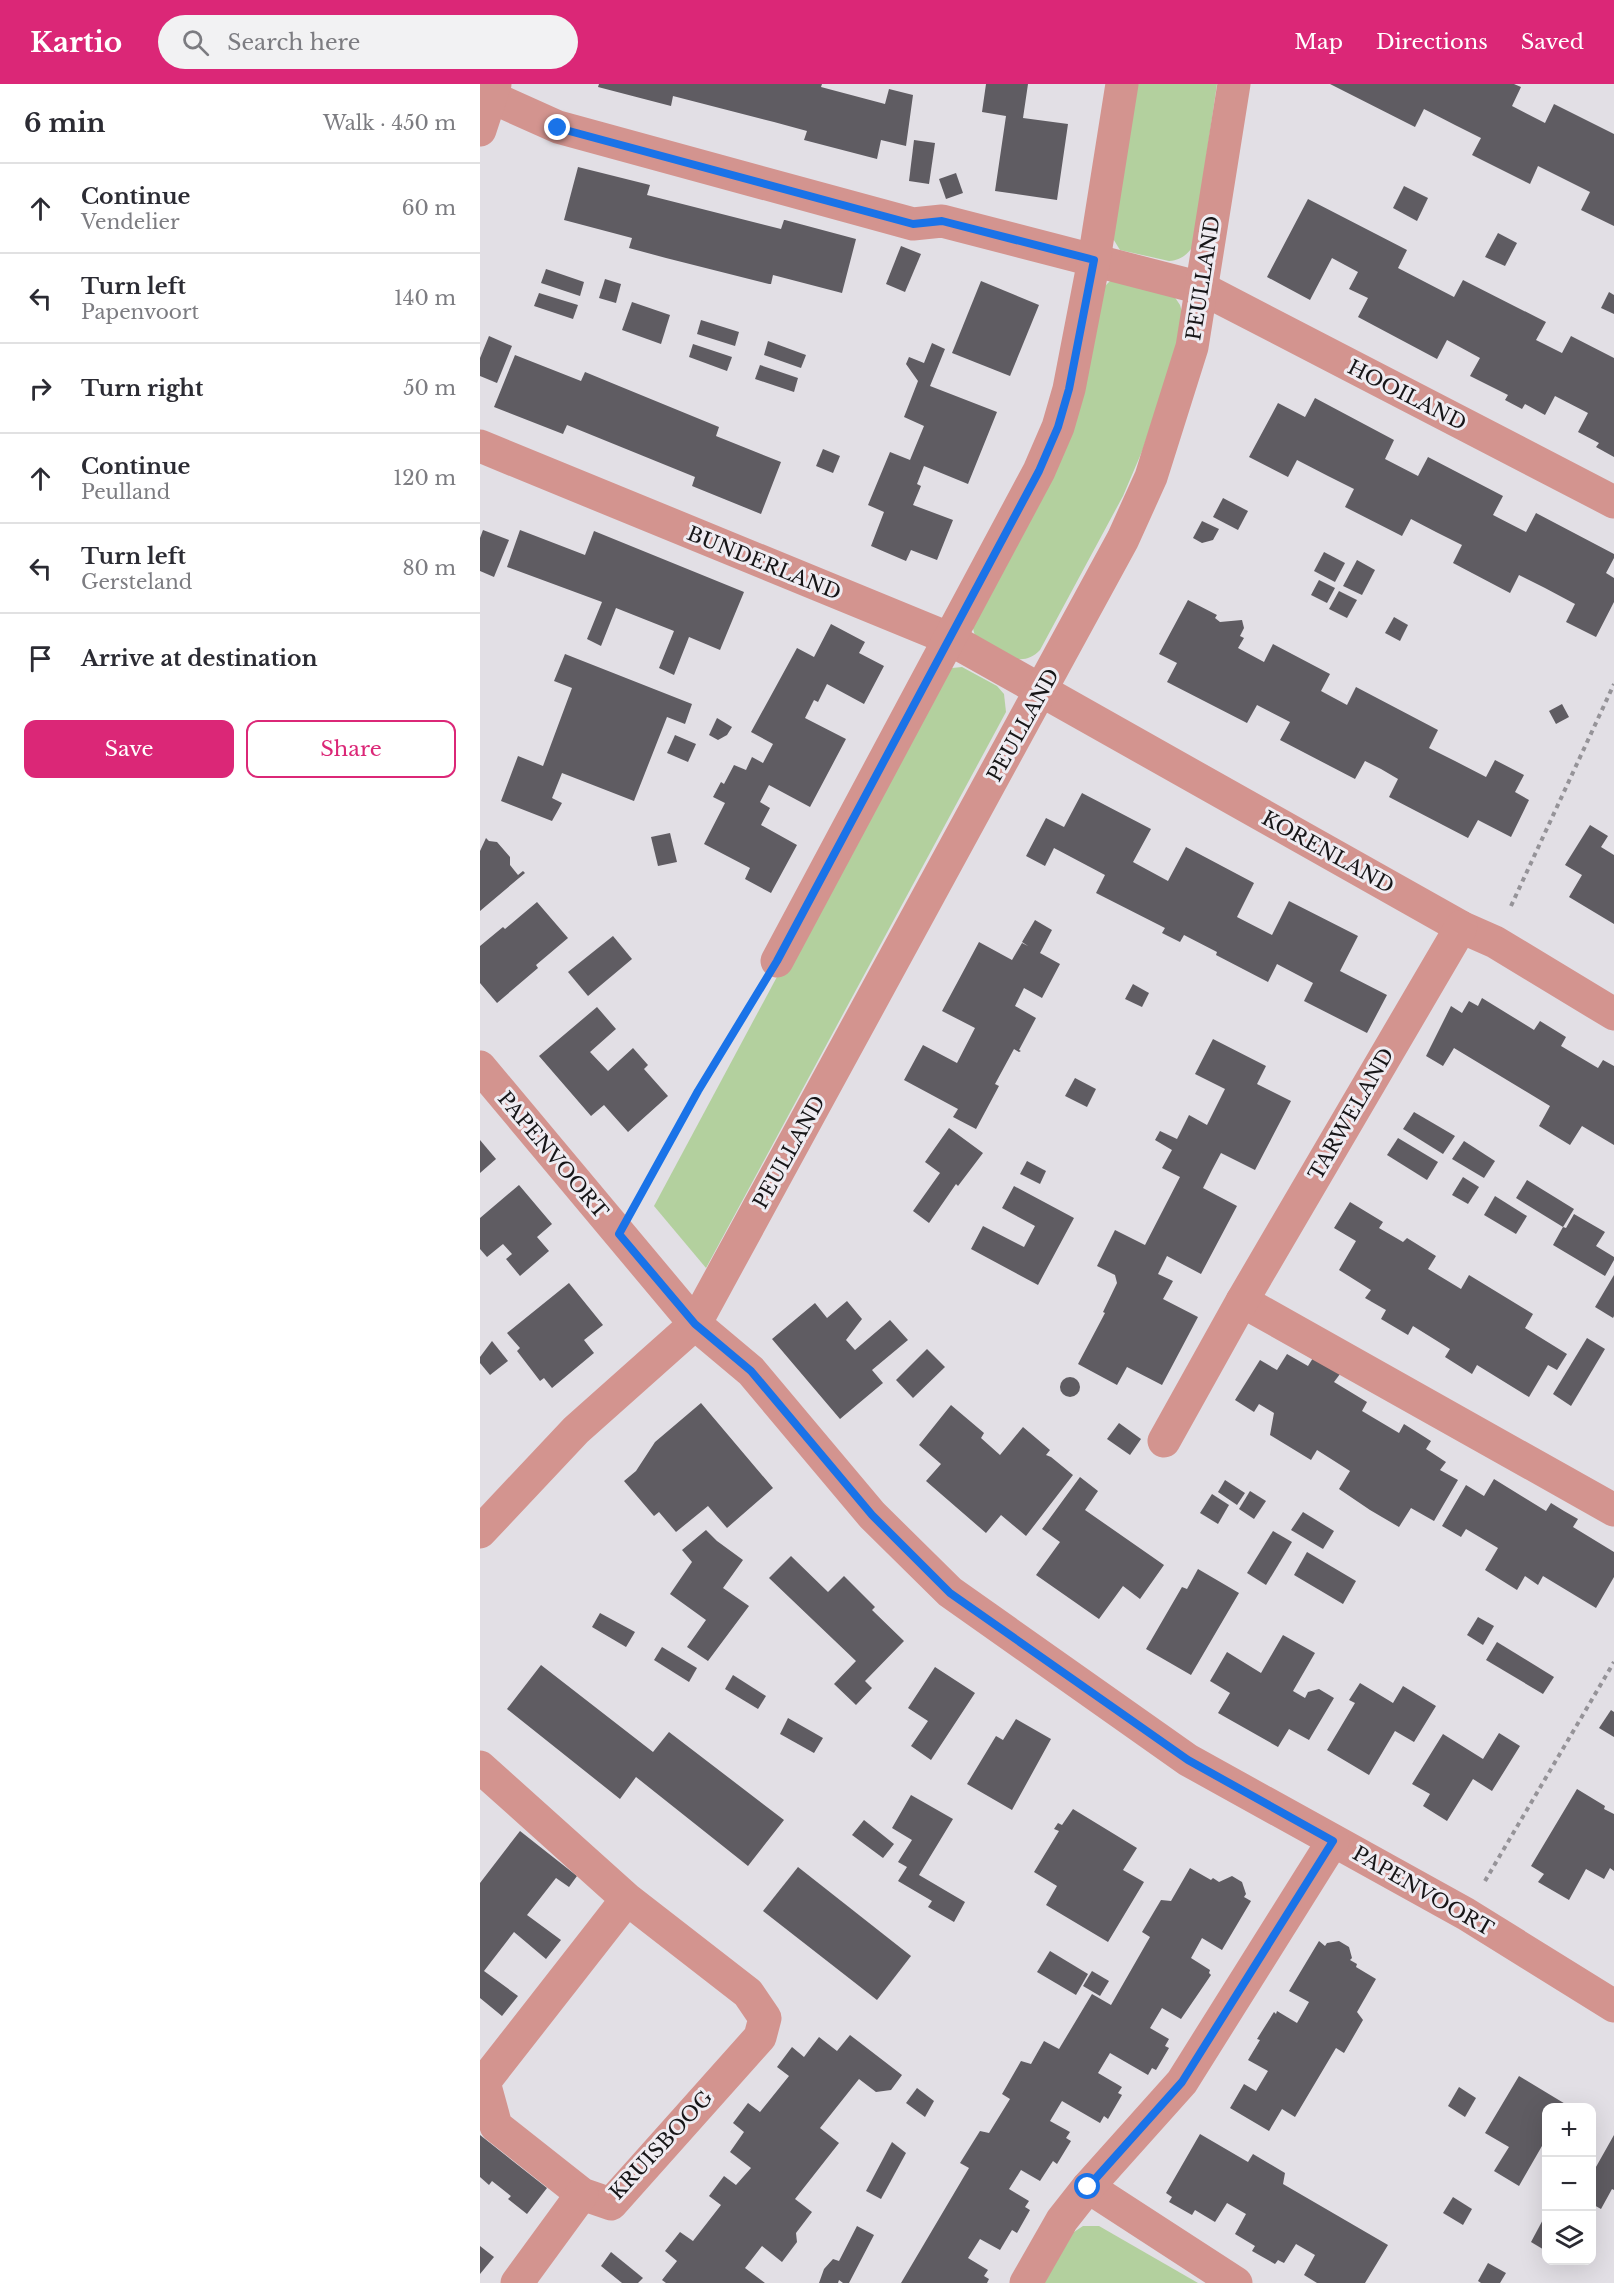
<!DOCTYPE html>
<meta charset="utf-8">
<style>
:root{--surface:#fff;--page:#f2f2f3;--text:#2b2b33;--muted:#7c7c81;--line:#e1e1e2;--accent:#db2777}
body{margin:0;font-family:"Libre Baskerville",serif;background:var(--page);color:var(--text)}
.controls{position:absolute;right:18px;bottom:18px;display:grid;overflow:hidden;border-radius:12px;box-shadow:0 6px 24px #0002}
.controls button{width:54px;height:54px;display:grid;place-items:center;padding:0;border:0;border-bottom:2px solid var(--line);background:var(--surface);color:var(--text);font:30px sans-serif}
.stop{position:absolute;width:18px;height:18px;margin:-14px;border:4px solid #1a73e8;border-radius:50%;background:#fff}
.stop.end{background:#1a73e8;border-color:#fff;box-shadow:0 2px 6px #0008}
.list{margin:0;padding:0;list-style:none}
h2{display:flex;justify-content:space-between;align-items:center;height:78px;margin:0;padding:0 24px;font-size:26px}
h2 small{font-size:20px;font-weight:400;color:var(--muted)}
.list li{display:grid;grid-template-columns:39px 1fr auto;gap:18px;align-items:center;box-sizing:border-box;height:90px;padding:0 24px;border-top:2px solid var(--line)}
.list b{display:block;font-size:22px;white-space:nowrap}
.list p{margin:0;font-size:20px;white-space:nowrap;color:var(--muted)}
.list em{font-size:20px;font-style:normal;color:var(--muted)}
.actions{display:flex;gap:12px;padding:18px 24px}
.actions a{flex:1;padding:14px 0;border:2px solid var(--accent);border-radius:12px;text-align:center;font-size:21px;color:var(--accent)}
.actions .main{background:var(--accent);color:#fff}
.icon{flex:none;width:33px;height:33px;fill:none;stroke:currentColor;stroke-width:2;stroke-linecap:round;stroke-linejoin:round}
.map{position:relative;flex:none;width:1134px;height:2199px;overflow:hidden}
header{display:flex;align-items:center;gap:36px;box-sizing:border-box;height:84px;padding:0 30px;background:var(--accent);color:#fff}
header strong{font-size:28px}
nav{display:flex;gap:33px;margin-inline-start:auto;font-size:21px}
.search{width:420px;height:54px;background:var(--page);display:flex;align-items:center;gap:15px;box-sizing:border-box;padding:0 21px;border-radius:33px;color:var(--muted);font-size:22px}
main{display:flex}
aside{flex:1;background:var(--surface)}
.map>svg:first-child{display:block}
.green{fill:#b3d09e}
.building{fill:#5f5c62}
.lines{fill:none;stroke-linecap:round;stroke-linejoin:round}
.path{stroke:#959398;stroke-width:4;stroke-dasharray:4.5 4.5;stroke-linecap:butt}
.minor{stroke:#d3948f;stroke-width:33}
.route{stroke:#1a73e8;stroke-width:8}
.labels{text-anchor:middle;dominant-baseline:central;stroke-width:6;stroke-linejoin:round;paint-order:stroke}
.street-label{font-size:20px;fill:#171618;stroke:#efecf2}
</style>
<header>
<strong>Kartio</strong>
<div class="search"><svg class="icon" aria-label="search" viewBox="0 0 24 24"><circle cx="10" cy="10" r="6"/><path d="M15 15l6 6"/></svg>Search here</div>
<nav><a>Map</a><a>Directions</a><a>Saved</a></nav>
</header>
<main>
<aside>
<h2>6 min<small>Walk · 450 m</small></h2>
<ul class="list">
<li><svg class="icon" aria-label="ahead" viewBox="0 0 24 24"><path d="M12 20V5M6 11l6-6 6 6"/></svg><div><b>Continue</b><p>Vendelier</p></div><em>60 m</em></li>
<li><svg class="icon" aria-label="left" viewBox="0 0 24 24"><path d="M17 20v-9H6M10 6l-5 5 5 5"/></svg><div><b>Turn left</b><p>Papenvoort</p></div><em>140 m</em></li>
<li><svg class="icon" aria-label="right" viewBox="0 0 24 24"><path d="M7 20v-9h11M14 6l5 5-5 5"/></svg><div><b>Turn right</b></div><em>50 m</em></li>
<li><svg class="icon" aria-label="ahead" viewBox="0 0 24 24"><path d="M12 20V5M6 11l6-6 6 6"/></svg><div><b>Continue</b><p>Peulland</p></div><em>120 m</em></li>
<li><svg class="icon" aria-label="left" viewBox="0 0 24 24"><path d="M17 20v-9H6M10 6l-5 5 5 5"/></svg><div><b>Turn left</b><p>Gersteland</p></div><em>80 m</em></li>
<li><svg class="icon" aria-label="arrive" viewBox="0 0 24 24"><path d="M6 21V4h12l-3 4 3 4H6"/></svg><div><b>Arrive at destination</b></div></li>
</ul>
<div class="actions"><a class="main">Save</a><a>Share</a></div>
</aside>
<div class="map">
<svg width="1134" height="2199" viewBox="0 0 1134 2199">
<rect width="100%" height="100%" fill="#e2dfe5"/>
<!-- green -->
<g class="green">
<path d="M651,0H737L713,163C706,171 701,176 689,177L640,166L629,148Z"/>
<path d="M633,194L694,212L700,221L703,231L700,252L663,365L643,412L560,566C541,587 516,567 496,556L491,537L621,206Z"/>
<polygon points="482,583 517,602 524,610 526,628 226,1184 174,1122 462,585"/>
<polygon points="603,2142 619,2142 718,2199 562,2199 588,2152"/>
</g>
<!-- building -->
<g class="building">
<polygon points="119,0 342,0 341,3 405,20 409,5 433,11 426,62 401,56 397,75 324,56 327,47 294,38 193,12 191,22 118,3"/>
<polygon points="506,0 548,0 543,34 588,40 577,116 515,107 526,32 502,28"/>
<polygon points="850,0 1034,0 1041,3 1032,22 1065,39 1074,20 1134,50 1134,142 1101,126 1110,108 1058,82 1050,100 992,71 1001,54 975,41 944,25 935,43"/>
<polygon points="434,56 455,59 449,100 429,97"/>
<polygon points="98,83 170,101 167,111 301,145 304,136 305,136 376,155 362,209 293,191 291,200 289,200 186,174 149,164 152,154 84,136"/>
<polygon points="476,89 483,109 466,115 459,95"/>
<polygon points="924,102 948,114 937,137 913,124"/>
<polygon points="828,115 927,166 918,184 974,213 983,196 1066,238 1056,256 1082,269 1091,252 1134,274 1134,373 1116,363 1119,359 1098,348 1108,329 1075,312 1065,331 1045,320 1042,325 1025,316 1028,311 990,292 1000,274 967,256 957,275 878,233 888,214 869,205 878,188 852,174 830,216 787,193"/>
<polygon points="1018,149 1037,159 1025,182 1005,173"/>
<polygon points="421,162 441,170 425,208 406,200"/>
<polygon points="66,185 104,198 100,212 61,199"/>
<polygon points="125,195 141,200 136,219 119,214"/>
<polygon points="501,197 559,221 530,292 472,269"/>
<polygon points="1129,208 1134,211 1134,230 1121,224"/>
<polygon points="59,209 98,221 93,235 54,222"/>
<polygon points="152,218 190,231 181,260 142,246"/>
<polygon points="221,236 259,248 255,262 217,250"/>
<polygon points="9,252 32,262 17,299 0,292 0,274"/>
<polygon points="288,257 326,271 321,284 284,271"/>
<polygon points="452,259 465,265 450,302 517,328 488,400 444,382 437,400 441,402 433,421 473,436 457,476 431,466 426,477 391,462 404,428 388,421 410,368 430,376 444,342 424,333 438,297 426,280 429,273 444,279"/>
<polygon points="213,260 252,273 247,287 209,273"/>
<polygon points="35,271 101,297 105,288 139,302 239,343 236,352 301,378 281,430 212,402 215,393 87,341 83,350 14,323"/>
<polygon points="280,281 318,294 314,308 275,295"/>
<polygon points="835,314 914,356 905,375 938,392 948,373 1023,412 1013,431 1046,448 1056,429 1134,470 1134,474 1126,489 1134,494 1134,518 1116,553 1086,538 1095,520 1065,504 1039,491 1030,509 973,479 982,461 956,448 931,435 922,452 865,423 874,405 848,392 817,376 808,393 769,373 798,319 825,333"/>
<polygon points="343,365 360,372 353,389 336,382"/>
<polygon points="743,414 768,427 758,446 733,433"/>
<polygon points="722,437 739,445 733,456 722,459 713,454"/>
<polygon points="3,446 29,456 14,493 0,487 0,454"/>
<polygon points="40,446 105,471 114,447 264,508 240,566 209,553 194,591 179,584 194,547 136,524 121,562 107,555 122,518 27,483"/>
<polygon points="844,468 865,479 855,498 834,487"/>
<polygon points="877,476 895,486 882,511 863,502"/>
<polygon points="839,496 855,504 847,519 831,511"/>
<polygon points="859,507 877,516 867,534 849,525"/>
<polygon points="708,516 737,531 735,534 740,538 762,536 764,544 760,552 764,554 758,564 784,578 793,560 850,590 841,607 867,621 876,603 958,646 949,664 975,677 1006,693 1015,676 1044,691 1035,708 1049,716 1031,753 998,736 988,754 909,713 918,695 901,685 885,677 875,695 800,656 810,638 777,621 767,639 687,598 697,579 679,570"/>
<polygon points="914,533 928,541 920,557 905,549"/>
<polygon points="351,540 385,558 379,569 404,582 384,620 347,600 338,618 334,616 325,634 366,655 330,723 289,701 280,718 290,724 281,741 317,761 291,809 265,795 270,784 224,760 245,719 233,713 241,698 244,700 254,681 266,686 272,673 283,679 293,660 271,648 317,564 334,573"/>
<polygon points="85,570 212,620 205,640 187,633 154,717 82,689 72,714 82,719 72,737 21,717 38,672 63,682 92,604 74,597"/>
<polygon points="1082,620 1089,633 1076,640 1069,627"/>
<polygon points="237,634 252,643 247,651 238,656 229,651"/>
<polygon points="195,651 216,660 208,678 187,669"/>
<polygon points="602,709 671,745 653,778 688,797 706,763 774,799 757,833 792,851 809,817 878,852 860,887 907,911 887,949 824,917 833,899 797,880 788,898 736,871 737,868 704,851 700,858 682,849 685,844 616,809 625,791 574,764 565,782 546,772 566,734 584,743"/>
<polygon points="1110,741 1128,752 1121,763 1134,771 1134,840 1089,813 1102,791 1085,781"/>
<polygon points="190,749 197,778 178,782 171,753"/>
<polygon points="6,754 9,757 17,758 30,773 30,781 38,791 43,787 45,789 0,827 0,767"/>
<polygon points="57,818 88,854 56,881 58,884 17,919 0,899 0,862 23,843 25,845"/>
<polygon points="555,836 572,846 560,869 580,880 562,914 544,904 535,922 556,934 539,966 541,967 539,968 534,965 515,1000 519,1002 496,1045 473,1033 478,1025 424,996 443,961 477,979 495,944 462,927 499,858 532,876 542,859 548,862 542,858"/>
<polygon points="133,852 152,875 108,912 88,888"/>
<polygon points="653,900 669,909 662,923 645,915"/>
<polygon points="1002,914 1054,946 1060,937 1086,953 1081,962 1118,984 1123,976 1134,982 1134,1061 1102,1042 1090,1061 1059,1042 1070,1022 974,964 963,982 946,972 971,922 982,929 989,917 998,922"/>
<polygon points="117,923 136,945 110,968 128,987 153,964 168,981 164,985 188,1012 148,1048 124,1021 111,1032 59,972"/>
<polygon points="733,955 786,982 777,1000 811,1017 775,1086 741,1069 732,1086 723,1104 757,1122 721,1190 687,1172 678,1190 693,1197 683,1215 718,1233 682,1301 647,1283 637,1301 598,1280 625,1229 623,1228 637,1199 635,1191 617,1182 635,1146 665,1161 700,1093 682,1084 692,1066 675,1056 680,1047 697,1055 709,1031 727,1041 745,1005 715,990"/>
<polygon points="595,994 616,1005 607,1023 585,1012"/>
<polygon points="934,1028 975,1052 963,1070 923,1045"/>
<polygon points="469,1044 503,1069 478,1102 476,1100 449,1139 433,1127 460,1089 445,1078"/>
<polygon points="918,1054 958,1078 947,1096 907,1071"/>
<polygon points="0,1056 16,1075 0,1089"/>
<polygon points="984,1057 1015,1077 1004,1094 972,1075"/>
<polygon points="547,1077 566,1087 560,1100 540,1090"/>
<polygon points="983,1093 999,1103 988,1120 972,1111"/>
<polygon points="1047,1096 1094,1125 1083,1143 1036,1114"/>
<polygon points="39,1101 72,1140 57,1153 69,1167 40,1192 26,1175 32,1170 23,1160 7,1173 0,1165 0,1134"/>
<polygon points="534,1102 594,1134 558,1201 491,1165 503,1142 544,1163 555,1142 522,1124"/>
<polygon points="1015,1112 1047,1132 1036,1150 1004,1131"/>
<polygon points="870,1118 903,1138 899,1144 923,1158 927,1154 956,1172 948,1185 981,1205 989,1191 1053,1230 1045,1244 1087,1270 1077,1286 1068,1281 1049,1313 997,1281 992,1290 965,1273 970,1265 933,1242 928,1251 901,1235 906,1226 885,1214 891,1206 859,1186 876,1157 854,1144"/>
<polygon points="1094,1130 1125,1148 1116,1162 1134,1173 1134,1176 1125,1192 1073,1161 1083,1143 1086,1144"/>
<polygon points="1134,1191 1134,1232 1133,1234 1115,1223"/>
<polygon points="89,1199 123,1241 104,1256 114,1269 72,1304 64,1294 60,1297 37,1267 40,1264 27,1249"/>
<polygon points="367,1217 382,1235 366,1256 375,1266 410,1236 428,1256 392,1286 403,1299 360,1335 292,1255 335,1219 347,1234"/>
<polygon points="1107,1254 1125,1265 1091,1322 1073,1310"/>
<polygon points="12,1257 28,1277 10,1291 0,1279 0,1273"/>
<polygon points="447,1265 465,1283 433,1314 416,1296"/>
<polygon points="807,1270 828,1282 833,1274 860,1290 854,1298 887,1318 882,1327 919,1349 924,1340 951,1357 946,1365 966,1378 960,1386 978,1396 954,1437 931,1424 919,1443 890,1426 859,1405 870,1387 837,1366 831,1376 790,1351 794,1329 779,1320 774,1328 755,1316 780,1276 797,1286"/>
<circle cx="590" cy="1303" r="10"/>
<polygon points="221,1319 293,1404 247,1444 228,1422 196,1448 179,1428 174,1432 144,1397 156,1387 175,1358"/>
<polygon points="471,1321 504,1349 501,1354 520,1371 543,1343 570,1366 566,1371 571,1373 593,1391 546,1452 521,1431 506,1449 446,1397 461,1380 439,1361"/>
<polygon points="639,1339 661,1355 650,1371 627,1355"/>
<polygon points="600,1393 618,1407 605,1426 684,1481 660,1515 643,1502 619,1535 556,1491 580,1458 562,1445"/>
<polygon points="1014,1395 1066,1427 1071,1419 1084,1427 1098,1435 1093,1443 1134,1468 1134,1493 1116,1524 1063,1492 1058,1501 1045,1492 1037,1506 1005,1486 1018,1464 986,1445 981,1453 962,1442 986,1401 1004,1412"/>
<polygon points="745,1396 765,1409 757,1421 738,1408"/>
<polygon points="770,1407 786,1417 774,1435 759,1425"/>
<polygon points="732,1410 749,1421 738,1440 720,1429"/>
<polygon points="823,1428 854,1447 843,1465 811,1446"/>
<polygon points="226,1446 237,1457 263,1476 243,1504 269,1522 228,1577 207,1563 226,1536 190,1510 212,1478 202,1466"/>
<polygon points="793,1447 812,1458 786,1501 767,1489"/>
<polygon points="827,1468 876,1497 863,1520 814,1491"/>
<polygon points="311,1472 348,1508 364,1492 395,1523 392,1526 424,1557 385,1597 392,1604 376,1621 354,1600 376,1577 289,1494"/>
<polygon points="718,1485 759,1509 711,1591 666,1565 702,1503 707,1505"/>
<polygon points="120,1529 155,1548 146,1563 112,1543"/>
<polygon points="998,1533 1014,1542 1003,1561 987,1551"/>
<polygon points="803,1551 835,1569 813,1607 825,1614 828,1608 839,1605 854,1614 829,1656 809,1645 798,1663 738,1629 750,1609 730,1597 747,1568 781,1589"/>
<polygon points="1017,1558 1074,1593 1063,1610 1006,1576"/>
<polygon points="182,1563 217,1584 209,1598 174,1576"/>
<polygon points="61,1581 173,1668 189,1648 304,1736 268,1782 156,1693 140,1715 27,1625"/>
<polygon points="455,1583 495,1609 451,1676 431,1662 448,1637 428,1624"/>
<polygon points="253,1591 286,1612 278,1625 245,1605"/>
<polygon points="880,1599 913,1619 923,1602 956,1622 934,1658 915,1647 889,1691 847,1666 875,1619 869,1616"/>
<polygon points="1131,1626 1134,1628 1134,1653 1119,1644"/>
<polygon points="308,1634 343,1654 334,1669 300,1650"/>
<polygon points="536,1635 571,1655 532,1726 487,1700 516,1652 523,1656"/>
<polygon points="1019,1649 1040,1662 1012,1707 993,1695 967,1737 943,1722 950,1710 932,1700 963,1650 1003,1675"/>
<polygon points="1097,1705 1125,1722 1124,1725 1134,1730 1134,1787 1130,1784 1124,1795 1106,1785 1089,1816 1058,1798 1064,1790 1051,1782"/>
<polygon points="431,1711 473,1735 439,1791 485,1818 474,1838 448,1823 452,1817 418,1797 427,1783 418,1778 432,1756 412,1744"/>
<polygon points="593,1725 657,1764 643,1786 664,1798 628,1858 566,1821 577,1802 554,1788 579,1747 574,1745 578,1739 582,1741"/>
<polygon points="384,1736 414,1760 403,1774 372,1751"/>
<polygon points="40,1747 97,1792 89,1803 76,1794 47,1831 81,1856 66,1875 34,1848 4,1887 38,1912 22,1932 0,1914 0,1799"/>
<polygon points="318,1783 431,1872 397,1916 283,1827"/>
<polygon points="710,1784 731,1796 733,1794 739,1798 752,1792 762,1798 766,1810 764,1813 771,1817 742,1866 722,1854 711,1874 730,1886 729,1889 731,1891 701,1935 682,1924 670,1944 689,1955 685,1962 689,1964 676,1986 672,1984 668,1991 630,1969 618,1989 642,2003 638,2009 642,2011 628,2035 624,2032 620,2039 582,2017 570,2037 590,2048 586,2054 591,2057 577,2080 573,2077 560,2097 541,2086 529,2105 549,2117 545,2123 550,2126 537,2149 532,2146 520,2166 500,2155 488,2174 508,2186 504,2192 509,2195 507,2199 421,2199 489,2084 480,2079 500,2047 509,2049 530,2015 522,2010 541,1977 551,1980 564,1957 579,1965 612,1910 631,1921 670,1853 662,1848 681,1816 691,1817"/>
<polygon points="839,1857 845,1862 847,1859 859,1857 869,1863 872,1874 870,1876 877,1880 876,1883 896,1895 877,1928 883,1936 864,1969 856,1964 815,2033 802,2025 789,2047 750,2024 764,2000 776,2007 788,1987 768,1976 780,1956 777,1955 794,1928 796,1930 797,1927 817,1939 829,1918 809,1907"/>
<polygon points="570,1867 608,1890 596,1911 557,1888"/>
<polygon points="612,1887 629,1897 620,1912 603,1902"/>
<polygon points="370,1951 422,1991 411,2006 396,2008 379,1995 340,2044 359,2059 315,2115 332,2128 316,2149 317,2158 302,2178 282,2162 265,2184 285,2199 186,2199 182,2196 197,2177 185,2167 200,2148 213,2157 241,2121 229,2112 244,2092 256,2101 271,2084 250,2068 264,2048 253,2039 268,2019 280,2028 309,1992 297,1983 312,1963 324,1973 339,1953 357,1967"/>
<polygon points="1039,1992 1087,2021 1086,2024 1066,2024 1066,2055 1039,2102 1014,2087 1029,2063 1005,2049"/>
<polygon points="979,2003 996,2014 985,2033 968,2022"/>
<polygon points="437,2004 454,2017 445,2033 426,2019"/>
<polygon points="720,2050 768,2078 773,2070 805,2089 803,2100 908,2161 885,2199 837,2199 824,2191 835,2171 816,2160 804,2179 798,2176 795,2180 772,2167 775,2162 755,2150 766,2130 747,2119 735,2138 715,2126 712,2131 689,2118 692,2113 686,2109"/>
<polygon points="0,2051 67,2104 47,2130 28,2115 31,2112 12,2097 9,2101 0,2093"/>
<polygon points="1134,2051 1134,2106 1132,2105 1121,2125 1112,2120 1112,2090"/>
<polygon points="412,2058 426,2069 401,2115 386,2107"/>
<polygon points="973,2113 992,2125 983,2141 963,2129"/>
<polygon points="1066,2130 1066,2167 1051,2158"/>
<polygon points="377,2142 394,2151 369,2199 363,2199 359,2196 358,2199 339,2199 344,2185 353,2175 359,2177"/>
<polygon points="0,2162 14,2173 0,2190"/>
<polygon points="131,2168 163,2194 158,2199 142,2199 121,2182"/>
<polygon points="1008,2179 1026,2189 1020,2199 1001,2199 998,2197"/>
</g>
<g class="lines">
<!-- path -->
<g class="path">
<polyline points="1031,822 1134,600"/>
<polyline points="159,1113 218,1007 277,909"/>
<polyline points="1005,1797 1134,1578"/>
</g>
<!-- minor -->
<g class="minor">
<polyline points="0,10 11,13 78,43 433,140 462,137 721,204 1134,418"/>
<polyline points="0,46 15,0"/>
<polyline points="0,362 468,554 981,843 1015,858 1134,930"/>
<polyline points="297,877 559,387 578,343 589,305 614,176 642,0"/>
<polyline points="0,983 215,1240 271,1287 392,1431 470,1508 708,1676 986,1830 1134,1922"/>
<polyline points="762,1217 1134,1426"/>
<polyline points="684,1357 762,1217 981,843"/>
<polyline points="0,1448 96,1346 215,1240 643,455 671,393 712,263 754,0"/>
<polyline points="0,1683 147,1815 268,1909 285,1934 280,1953 131,2120 102,2110 16,2042 4,1998 147,1815"/>
<polyline points="608,2103 756,2199"/>
<polyline points="37,2199 102,2110"/>
<polyline points="546,2199 582,2136 608,2103 702,1998 853,1757"/>
</g>
</g>
<g class="lines">
<!-- route -->
<polyline class="route" points="78,44 433,140 462,137 614,176 589,305 578,343 559,387 297,877 218,1007 139,1150 215,1240 271,1287 392,1431 470,1509 708,1676 853,1757 702,1998 608,2103"/>
</g>
<g class="labels">
<!-- street labels -->
<g class="street-label">
<text transform="translate(723 194) rotate(-81)">PEULLAND</text>
<text transform="translate(927 311) rotate(27)">HOOILAND</text>
<text transform="translate(284 479) rotate(22)">BUNDERLAND</text>
<text transform="translate(543 641) rotate(-61)">PEULLAND</text>
<text transform="translate(848 768) rotate(29)">KORENLAND</text>
<text transform="translate(871 1030) rotate(-60)">TARWELAND</text>
<text transform="translate(309 1068) rotate(-61)">PEULLAND</text>
<text transform="translate(73 1071) rotate(50)">PAPENVOORT</text>
<text transform="translate(943 1807) rotate(30)">PAPENVOORT</text>
<text transform="translate(181 2061) rotate(-47)">KRUISBOOG</text>
</g>
</g>
</svg>
<div class="controls">
<button>+</button>
<button>−</button>
<button><svg class="icon" aria-label="layers" viewBox="0 0 24 24"><path d="M12 4l9 5-9 5-9-5zM3 14l9 5 9-5"/></svg></button>
</div>
<div class="stop" style="left:608px;top:2103px"></div>
<div class="stop end" style="left:78px;top:44px"></div>
</div>
</main>
